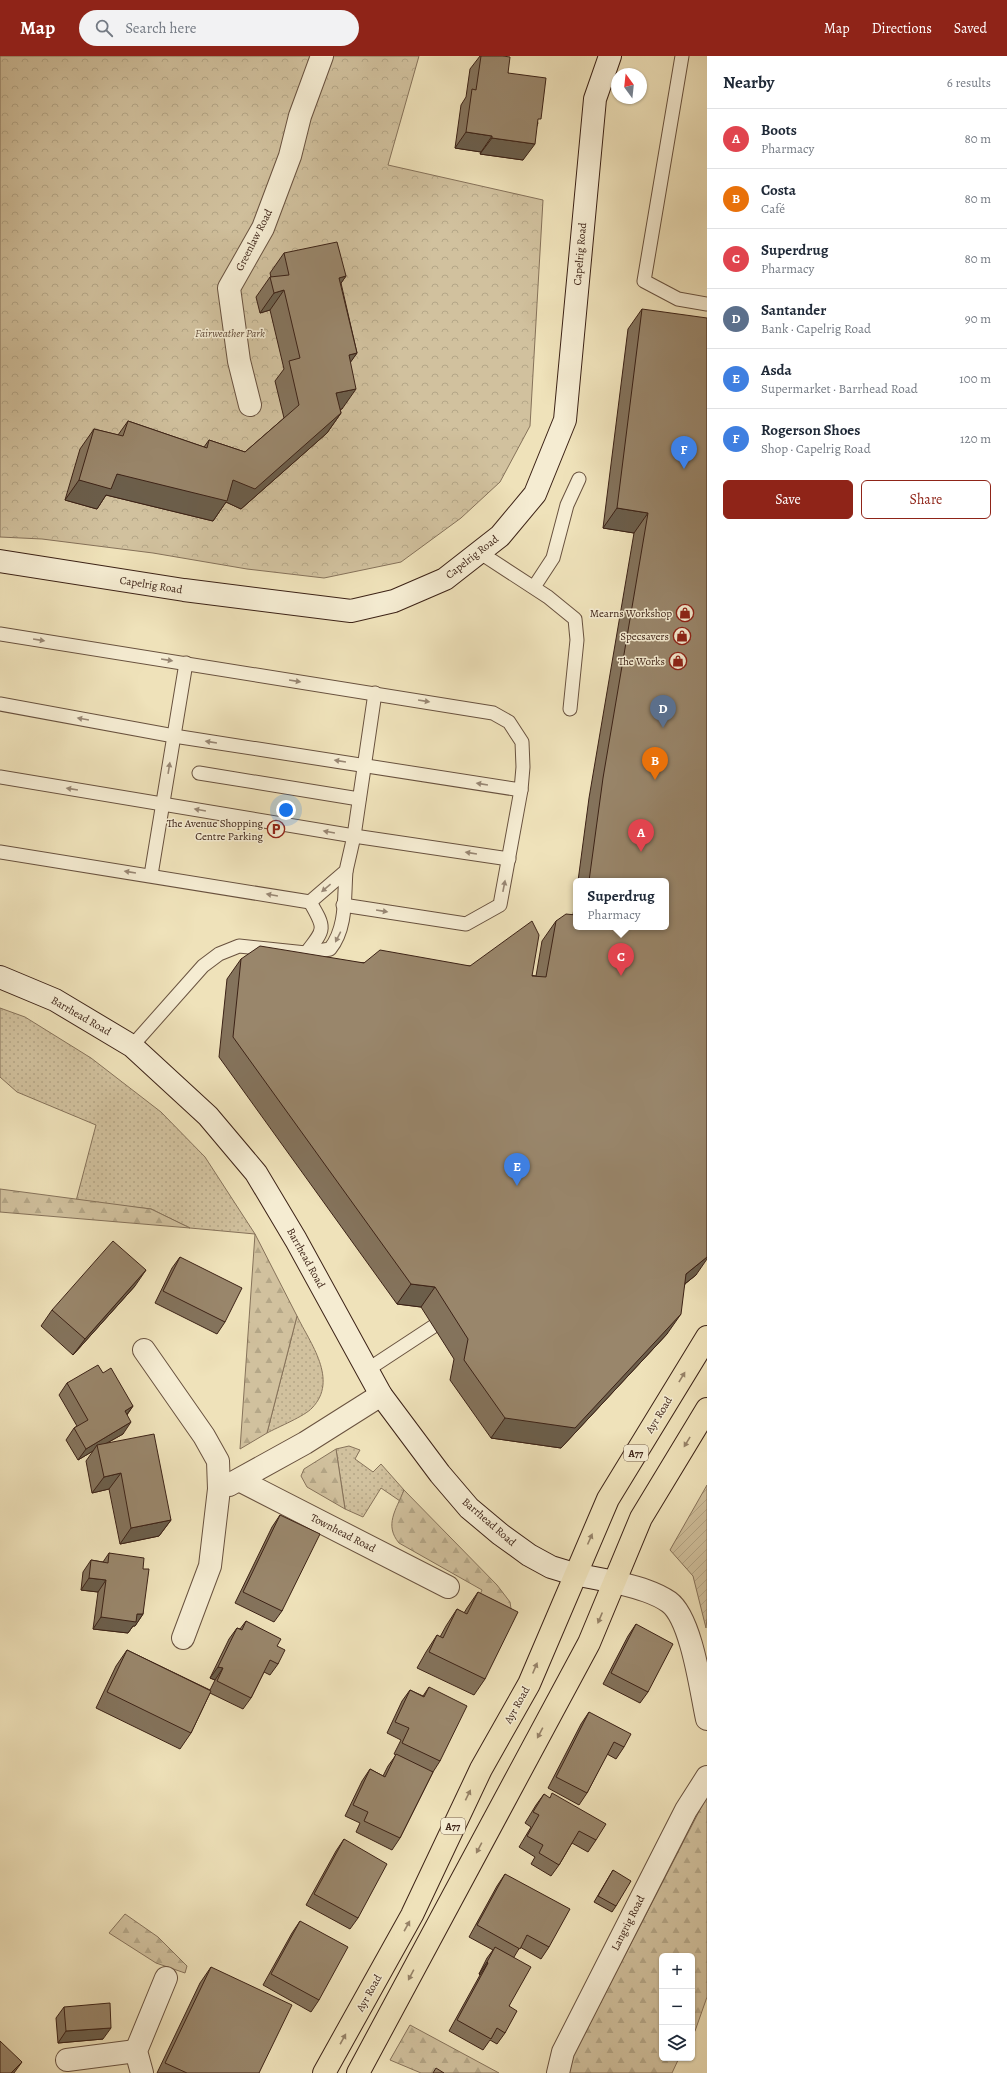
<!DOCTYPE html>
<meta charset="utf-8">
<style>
:root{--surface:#fff;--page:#f2f2f3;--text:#1f2937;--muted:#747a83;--line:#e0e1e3;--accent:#8f2418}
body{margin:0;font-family:Alegreya,serif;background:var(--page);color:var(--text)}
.controls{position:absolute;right:12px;bottom:12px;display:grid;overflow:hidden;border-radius:6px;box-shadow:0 1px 3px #0004}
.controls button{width:36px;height:36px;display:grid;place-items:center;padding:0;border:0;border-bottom:1px solid var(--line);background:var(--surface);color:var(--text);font:20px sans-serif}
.compass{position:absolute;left:611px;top:12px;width:36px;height:36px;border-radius:50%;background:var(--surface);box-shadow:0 1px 3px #0004;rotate:345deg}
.you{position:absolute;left:286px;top:754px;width:14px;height:14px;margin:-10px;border:3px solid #fff;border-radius:50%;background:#1a73e8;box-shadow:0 0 0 6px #1a73e833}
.badge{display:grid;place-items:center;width:26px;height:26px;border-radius:50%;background:var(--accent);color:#fff;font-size:13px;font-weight:700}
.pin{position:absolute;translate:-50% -33px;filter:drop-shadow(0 1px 2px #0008)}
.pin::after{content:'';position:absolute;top:21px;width:14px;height:12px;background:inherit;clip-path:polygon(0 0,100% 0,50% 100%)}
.popup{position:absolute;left:573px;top:822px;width:96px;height:52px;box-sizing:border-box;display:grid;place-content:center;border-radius:6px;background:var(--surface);filter:drop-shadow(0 1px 3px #0005);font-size:13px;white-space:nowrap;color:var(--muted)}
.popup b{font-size:15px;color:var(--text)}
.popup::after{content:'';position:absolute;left:50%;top:100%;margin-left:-8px;border:8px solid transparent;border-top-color:var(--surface)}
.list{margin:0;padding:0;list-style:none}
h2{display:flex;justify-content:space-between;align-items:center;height:52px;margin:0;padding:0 16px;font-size:17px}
h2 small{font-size:13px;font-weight:400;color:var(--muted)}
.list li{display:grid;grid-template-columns:26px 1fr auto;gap:12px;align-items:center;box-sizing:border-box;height:60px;padding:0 16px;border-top:1px solid var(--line)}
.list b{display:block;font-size:15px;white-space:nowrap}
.list p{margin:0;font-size:13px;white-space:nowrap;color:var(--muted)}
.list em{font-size:13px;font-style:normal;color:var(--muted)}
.actions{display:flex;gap:8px;padding:12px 16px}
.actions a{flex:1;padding:9px 0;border:1px solid var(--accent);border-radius:6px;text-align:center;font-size:14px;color:var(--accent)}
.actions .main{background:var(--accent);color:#fff}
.icon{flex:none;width:22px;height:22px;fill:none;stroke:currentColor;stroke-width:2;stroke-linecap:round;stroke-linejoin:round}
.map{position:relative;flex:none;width:707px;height:2017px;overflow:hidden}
header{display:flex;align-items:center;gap:24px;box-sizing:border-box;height:56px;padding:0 20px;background:var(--accent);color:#fff}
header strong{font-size:19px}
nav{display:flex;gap:22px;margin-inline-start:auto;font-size:14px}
.search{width:280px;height:36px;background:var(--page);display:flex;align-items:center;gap:10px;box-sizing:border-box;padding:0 14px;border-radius:22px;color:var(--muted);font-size:15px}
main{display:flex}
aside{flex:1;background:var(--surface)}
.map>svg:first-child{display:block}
.grass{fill:url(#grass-dots);stroke:#86725a}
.forest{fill:url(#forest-firs);stroke:#86725a}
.park{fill:url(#park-crowns);stroke:#86725a}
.garden{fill:url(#garden-furrows);stroke:#86725a}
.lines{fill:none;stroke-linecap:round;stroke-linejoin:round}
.lane-casing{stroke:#69523f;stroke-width:15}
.street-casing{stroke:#69523f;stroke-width:24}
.secondary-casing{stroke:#3c2216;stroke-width:24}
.primary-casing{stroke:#3c2216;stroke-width:24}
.lane{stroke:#f5ecd2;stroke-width:13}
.street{stroke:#f5ecd2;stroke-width:22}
.secondary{stroke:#f5ecd2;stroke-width:22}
.primary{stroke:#efe2ba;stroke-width:22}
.wall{fill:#84735c;stroke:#3c2216}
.shaded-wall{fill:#6b5e4b;stroke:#3c2216}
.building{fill:#99866b;stroke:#3c2216}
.oneway{fill:#988774}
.oneway2{fill:#968268}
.labels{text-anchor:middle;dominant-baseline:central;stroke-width:3;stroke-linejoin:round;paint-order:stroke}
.shield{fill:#f5ecd2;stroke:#745f4e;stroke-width:1}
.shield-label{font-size:10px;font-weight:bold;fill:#3c2216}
.street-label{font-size:11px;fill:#3c2216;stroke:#f5ecd2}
.park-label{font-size:11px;font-style:italic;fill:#614a38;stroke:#f5ecd2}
.poi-label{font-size:11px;fill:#3c2216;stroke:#f5ecd2;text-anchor:end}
</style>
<header>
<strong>Map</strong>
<div class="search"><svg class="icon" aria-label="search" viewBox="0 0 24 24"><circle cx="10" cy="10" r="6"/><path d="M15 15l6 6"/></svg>Search here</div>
<nav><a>Map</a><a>Directions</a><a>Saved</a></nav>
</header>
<main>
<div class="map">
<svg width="707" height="2017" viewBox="0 0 707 2017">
<defs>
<pattern id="grass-dots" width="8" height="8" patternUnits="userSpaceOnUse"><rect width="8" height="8" fill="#d1c19e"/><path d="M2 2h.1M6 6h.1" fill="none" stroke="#b4a687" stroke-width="1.8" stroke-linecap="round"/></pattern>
<pattern id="forest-firs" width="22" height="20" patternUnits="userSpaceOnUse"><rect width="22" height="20" fill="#d1c19e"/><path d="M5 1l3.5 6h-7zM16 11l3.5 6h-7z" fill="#b4a687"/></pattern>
<pattern id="park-crowns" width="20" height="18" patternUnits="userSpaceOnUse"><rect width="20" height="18" fill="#d1c19e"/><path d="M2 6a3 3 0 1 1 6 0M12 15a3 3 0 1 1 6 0" fill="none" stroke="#b4a687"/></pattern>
<pattern id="garden-furrows" width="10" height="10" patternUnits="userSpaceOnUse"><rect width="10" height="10" fill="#d1c19e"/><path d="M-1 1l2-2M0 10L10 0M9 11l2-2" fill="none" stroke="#b4a687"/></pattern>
</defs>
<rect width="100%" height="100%" fill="#efe2ba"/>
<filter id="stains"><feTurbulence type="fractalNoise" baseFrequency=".005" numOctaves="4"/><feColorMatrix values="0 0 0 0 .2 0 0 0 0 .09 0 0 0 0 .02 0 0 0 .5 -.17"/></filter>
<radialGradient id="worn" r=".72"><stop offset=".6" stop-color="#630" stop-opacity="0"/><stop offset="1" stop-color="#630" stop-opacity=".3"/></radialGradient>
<!-- grass -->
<g class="grass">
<polygon points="0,952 25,961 91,1002 161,1056 205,1101 255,1178 190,1172 151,1153 76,1145 96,1069 17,1036 0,1021"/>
<path d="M297,1260C310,1287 339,1324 312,1352C305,1360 278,1371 267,1377Z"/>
<polygon points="349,1390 360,1394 355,1403 373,1416 381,1408 404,1434 400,1445 381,1432 363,1461 345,1453 336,1393"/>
</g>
<!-- forest -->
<g class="forest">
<polygon points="0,1133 151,1153 190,1172 0,1156"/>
<polygon points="255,1178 297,1260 267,1377 240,1393"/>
<polygon points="336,1393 345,1453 307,1431 301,1420 304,1413"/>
<path d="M404,1434L497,1529L510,1546L513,1566L475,1550L482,1534L399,1487C384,1469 396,1454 404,1434Z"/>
<polygon points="707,1740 707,1941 695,1975 692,1979 692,1900 662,1900 662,2002 679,2002 672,2017 569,2017 572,2002"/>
<polygon points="125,1858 158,1881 187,1910 185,1917 156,1907 109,1877"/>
<polygon points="410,1969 499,2017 421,2017 390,2004"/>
</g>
<!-- park -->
<polygon class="park" points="0,0 419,0 388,109 543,144 530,370 500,426 461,462 401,506 324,522 247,513 153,497 42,483 0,481"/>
<!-- garden -->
<polygon class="garden" points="707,1429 707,1562 706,1572 693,1520 670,1494"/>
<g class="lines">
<defs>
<g id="lane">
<polyline points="682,0 644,225 678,243 707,248"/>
<polyline points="479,496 548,541 575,563 577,584 570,653"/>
<polyline points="534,531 553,502 567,449 579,423"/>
<polyline points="0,578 493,657 509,666 522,686 523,711 521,734 500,849 466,868 343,849"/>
<polyline points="0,648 174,680 521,734"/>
<polyline points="199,717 359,743"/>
<polyline points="0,721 354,780 509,803"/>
<polyline points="0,796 310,846 346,815 354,780 375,637"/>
<polyline points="151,819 186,607"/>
<path d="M306,897C325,873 326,873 310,846"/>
<path d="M132,990L203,910L219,898L239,890L306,897L330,893C347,872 344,841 346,815"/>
<polyline points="367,1314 434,1270"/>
</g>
<g id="street">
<polyline points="250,349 239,305 229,232 263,172 290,100 300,60 322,0"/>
<polyline points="144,1294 204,1380 218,1405 219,1433 210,1510 183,1582"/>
<polyline points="239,1424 448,1531"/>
<polyline points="229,1429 305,1387 381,1339"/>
<path d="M615,1526C634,1531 653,1535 669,1546C692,1563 701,1636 707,1663"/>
<polyline points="67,2004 136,1995"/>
<polyline points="142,2017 136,1995 166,1922"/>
<polyline points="558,2017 563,1996 686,1754 707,1721"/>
</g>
<g id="secondary">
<polyline points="0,505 184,534 351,555 394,545 445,523 500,480 535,438 565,364 595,43 610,0"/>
<polyline points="0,921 55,944 132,990 208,1060 256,1117 296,1184 381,1339 440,1418 469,1452 500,1478 529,1499 551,1511 574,1518 615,1526"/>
</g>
<g id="primary">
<polyline points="324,2017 412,1859 481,1713 529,1628 608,1443 707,1281"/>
<polyline points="358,2017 589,1587 641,1462 707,1353"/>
</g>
</defs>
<!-- lane casing -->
<use href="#lane" class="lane-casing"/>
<!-- street casing -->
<use href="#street" class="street-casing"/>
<!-- secondary casing -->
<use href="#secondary" class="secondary-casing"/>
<!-- primary casing -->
<use href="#primary" class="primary-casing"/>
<!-- lane -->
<use href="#lane" class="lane"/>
<!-- street -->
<use href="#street" class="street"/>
<!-- secondary -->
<use href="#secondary" class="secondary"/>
<!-- primary -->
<use href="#primary" class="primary"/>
</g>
<!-- wall -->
<g class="wall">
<polygon points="480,0 503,0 508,17 538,67 523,104 480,98 481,96 455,92 461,49 466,41 470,13"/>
<polygon points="284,197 346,220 341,227 357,297 350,306 342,353 340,353 341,357 327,377 241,453 226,446 213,465 106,439 97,453 65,444 80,393 94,373 118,379 128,365 204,391 209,384 245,396 284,362 275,325 284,313 270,254 260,257 256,241 270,221 271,221 270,217"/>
<polygon points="642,253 696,1219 685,1228 667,1278 561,1392 491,1382 450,1324 454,1303 421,1251 397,1248 219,1001 227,923 241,903 470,910 536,920 542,885 556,865 573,859 576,836 576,871 666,825 578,825 589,742 634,477 603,472 628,273"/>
<polygon points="180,1201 225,1266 217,1278 155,1247 172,1212"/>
<polygon points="135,1230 73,1299 41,1270 52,1254"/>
<polygon points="103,1317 133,1350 127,1359 123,1378 107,1387 171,1464 159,1480 120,1488 109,1433 92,1437 86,1405 93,1395 78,1404 66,1384 74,1372 77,1370 59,1339 67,1327"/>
<polygon points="280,1459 282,1555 274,1566 235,1547 272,1471"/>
<polygon points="109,1497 143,1513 143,1558 135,1570 133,1570 128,1577 93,1573 98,1536 81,1534 83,1516 91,1504 103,1506"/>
<polygon points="478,1536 485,1623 474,1639 417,1612 426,1596 437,1579 440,1581 446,1570 457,1553 464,1557 467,1552"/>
<polygon points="246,1565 277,1590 278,1608 270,1619 264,1616 251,1642 243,1653 210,1637 191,1677 180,1693 96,1652 116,1610 127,1594 210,1634 215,1624 210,1622 229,1583 237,1572 240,1573"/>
<polygon points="636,1568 648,1636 640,1647 603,1628 628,1580"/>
<polygon points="429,1631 440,1705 433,1716 400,1782 392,1794 356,1776 360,1767 345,1760 362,1725 370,1713 383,1720 388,1710 396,1699 394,1698 401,1684 387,1677 402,1645 410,1634 423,1640"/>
<polygon points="589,1656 624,1691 616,1703 607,1698 587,1737 579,1749 548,1732 581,1668"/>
<polygon points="544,1738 596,1784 588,1796 572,1787 559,1809 551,1820 531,1808 535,1801 519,1791 531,1771 525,1767 536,1749"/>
<polygon points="344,1783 358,1862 350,1873 306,1849 336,1795"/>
<polygon points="613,1814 616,1850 612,1856 594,1846"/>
<polygon points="505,1818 549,1891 541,1903 520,1891 514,1901 509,1950 505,1977 497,1988 490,1984 483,1994 449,1975 480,1919 479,1918 487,1902 493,1894 469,1881 497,1830"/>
<polygon points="300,1865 319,1944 311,1956 263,1929 292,1877"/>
<polygon points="211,1911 259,2017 157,2017 200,1927"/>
<polygon points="64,1951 103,1983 58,1987 56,1962"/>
</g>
<!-- shaded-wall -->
<g class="shaded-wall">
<polygon points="466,76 492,80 481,96 455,92"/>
<polygon points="492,82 535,88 523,104 480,98"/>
<polygon points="346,220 332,240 339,222"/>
<polygon points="284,234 270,254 260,257 274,237"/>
<polygon points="357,297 343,317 349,299"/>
<polygon points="356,333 342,353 322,357 336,337"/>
<polygon points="341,357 327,377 241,453 226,446 213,465 106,439 97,453 65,444 79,424 117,418 233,424"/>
<polygon points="617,452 648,457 634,477 603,472"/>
<polygon points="707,1201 707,1203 696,1219 672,1238 686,1218"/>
<polygon points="146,1214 135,1230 73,1299 85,1283"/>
<polygon points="411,1228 435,1231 421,1251 397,1248"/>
<polygon points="681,1258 667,1278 561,1392 491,1382 505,1362"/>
<polygon points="133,1350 125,1361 125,1355"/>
<polygon points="131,1366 123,1378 98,1392 97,1389 93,1395 78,1404 86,1393"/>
<polygon points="121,1417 109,1433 92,1437 104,1421"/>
<polygon points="171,1464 159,1480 120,1488 131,1472"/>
<polygon points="89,1522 106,1524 98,1536 81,1534"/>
<polygon points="137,1558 143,1558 135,1570 133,1570 128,1577 93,1573 101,1561"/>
<polygon points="218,1611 223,1612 215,1624 210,1622"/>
<polygon points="487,1906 488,1907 480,1919 479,1918"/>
<polygon points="111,1972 103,1983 58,1987 66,1975"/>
<polygon points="22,2006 14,2017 11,2017"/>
</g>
<!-- building -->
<g class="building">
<polygon points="481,0 503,0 510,1 508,17 546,22 541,63 538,63 535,88 492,82 492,80 466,76 472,33 476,34"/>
<polygon points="337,186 346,220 339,222 357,297 349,299 356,333 336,337 341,357 255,433 233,424 227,445 117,418 111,433 79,424 94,373 123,380 128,365 207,392 209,384 245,396 299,349 289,305 300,302 284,234 274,237 270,221 289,219 284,197"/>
<polygon points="642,253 707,262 707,1201 686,1218 681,1258 575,1372 505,1362 464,1304 468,1283 435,1231 411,1228 233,981 241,903 260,890 364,907 380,894 470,910 532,865 539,879 532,920 546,921 556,865 566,858 576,859 576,871 666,871 666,825 589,825 603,722 648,457 617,452"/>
<polygon points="113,1185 146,1214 85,1283 52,1254"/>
<polygon points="180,1201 242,1232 225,1266 163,1235"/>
<polygon points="98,1309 103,1317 111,1312 133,1350 125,1355 131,1366 86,1393 74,1372 88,1364 67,1327"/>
<polygon points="154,1378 171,1464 131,1472 121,1417 104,1421 97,1389"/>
<polygon points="280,1459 320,1478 282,1555 243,1536"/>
<polygon points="109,1497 144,1502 143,1513 149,1513 143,1558 137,1558 136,1566 101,1561 106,1524 89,1522 91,1504 108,1507"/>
<polygon points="478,1536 518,1556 485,1623 429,1596 437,1579 443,1582 457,1553 467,1558"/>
<polygon points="246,1565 281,1583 277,1590 285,1594 278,1608 270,1604 251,1642 217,1625 223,1612 218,1611 237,1572 242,1574"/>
<polygon points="636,1568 673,1588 648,1636 611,1617"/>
<polygon points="127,1594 211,1635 191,1677 107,1636"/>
<polygon points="429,1631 467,1650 440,1705 402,1687 409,1672 395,1666 410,1634 424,1641"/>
<polygon points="589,1656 631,1678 624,1691 614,1686 587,1737 556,1721"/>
<polygon points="396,1698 433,1716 400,1782 364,1765 368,1756 353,1749 370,1713 385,1721"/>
<polygon points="552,1737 606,1768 596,1784 579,1775 559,1809 539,1797 543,1789 527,1780 539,1759 533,1756 544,1738 550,1742"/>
<polygon points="344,1783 387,1808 358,1862 314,1838"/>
<polygon points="613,1814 631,1825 616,1850 598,1840"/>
<polygon points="505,1818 570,1853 549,1891 527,1879 520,1893 477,1869"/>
<polygon points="300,1865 348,1891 319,1944 271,1918"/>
<polygon points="495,1891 531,1911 509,1950 517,1955 505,1977 497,1972 491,1983 457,1964 488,1907 487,1906"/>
<polygon points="211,1911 292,1949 259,2017 187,2017 165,2007"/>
<polygon points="110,1947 111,1972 66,1975 64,1951"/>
<polygon points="0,1985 22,2006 11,2017 0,2017"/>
<polygon points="436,2012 444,2017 433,2017"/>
</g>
<!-- one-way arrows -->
<defs><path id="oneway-solid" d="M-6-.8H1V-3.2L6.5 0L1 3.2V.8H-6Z"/></defs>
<g class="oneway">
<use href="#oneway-solid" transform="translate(39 584) rotate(9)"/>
<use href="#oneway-solid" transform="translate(167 604) rotate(9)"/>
<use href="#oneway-solid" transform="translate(295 625) rotate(9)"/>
<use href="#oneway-solid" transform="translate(424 645) rotate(9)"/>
<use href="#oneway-solid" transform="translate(83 663) rotate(-170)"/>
<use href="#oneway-solid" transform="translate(211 686) rotate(-171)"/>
<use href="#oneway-solid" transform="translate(340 705) rotate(-171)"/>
<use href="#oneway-solid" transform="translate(169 712) rotate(-81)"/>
<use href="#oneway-solid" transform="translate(482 728) rotate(-171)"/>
<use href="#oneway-solid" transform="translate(72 733) rotate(-171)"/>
<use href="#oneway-solid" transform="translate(200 754) rotate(-170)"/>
<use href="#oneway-solid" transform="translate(329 776) rotate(-170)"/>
<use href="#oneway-solid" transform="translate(471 797) rotate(-171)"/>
<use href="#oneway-solid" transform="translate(130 816) rotate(-171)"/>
<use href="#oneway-solid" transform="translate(504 830) rotate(-79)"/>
<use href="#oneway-solid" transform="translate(326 832) rotate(140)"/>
<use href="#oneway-solid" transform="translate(272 839) rotate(-170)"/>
<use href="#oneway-solid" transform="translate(382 855) rotate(9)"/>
<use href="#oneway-solid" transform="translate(338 881) rotate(117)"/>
</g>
<g class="oneway2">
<use href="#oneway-solid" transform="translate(682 1321) rotate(-59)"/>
<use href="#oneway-solid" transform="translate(687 1386) rotate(121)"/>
<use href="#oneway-solid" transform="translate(590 1483) rotate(-66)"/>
<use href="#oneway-solid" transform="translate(600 1562) rotate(113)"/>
<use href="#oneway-solid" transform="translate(535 1612) rotate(-67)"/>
<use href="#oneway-solid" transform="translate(540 1677) rotate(118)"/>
<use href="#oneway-solid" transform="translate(468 1739) rotate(-64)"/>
<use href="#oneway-solid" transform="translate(479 1792) rotate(118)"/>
<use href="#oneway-solid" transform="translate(407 1870) rotate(-61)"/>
<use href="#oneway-solid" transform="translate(411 1919) rotate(118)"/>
<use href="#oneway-solid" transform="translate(343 1983) rotate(-61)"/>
</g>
<!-- icons -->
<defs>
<symbol id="shop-ring" viewBox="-11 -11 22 22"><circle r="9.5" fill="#f5ecd2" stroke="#8f2418" stroke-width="1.5"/><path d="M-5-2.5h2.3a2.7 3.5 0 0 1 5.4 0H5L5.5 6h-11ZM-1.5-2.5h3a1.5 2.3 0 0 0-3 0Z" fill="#8f2418"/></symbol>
<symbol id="parking-ring" viewBox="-11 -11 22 22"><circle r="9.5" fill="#f5ecd2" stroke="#8f2418" stroke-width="1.5"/><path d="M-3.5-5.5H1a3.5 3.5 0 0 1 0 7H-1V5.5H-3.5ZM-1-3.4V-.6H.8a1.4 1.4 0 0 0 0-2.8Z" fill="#8f2418"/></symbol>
</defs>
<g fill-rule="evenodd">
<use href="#shop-ring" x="675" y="547" width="20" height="20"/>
<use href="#shop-ring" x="672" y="570" width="20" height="20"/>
<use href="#shop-ring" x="668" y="595" width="20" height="20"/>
<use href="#parking-ring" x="266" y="763" width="20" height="20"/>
</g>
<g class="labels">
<!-- shield labels -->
<g class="shield">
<rect x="624" y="1389" width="24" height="16" rx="3"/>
<rect x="441" y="1762" width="24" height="16" rx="3"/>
</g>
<g class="shield-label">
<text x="636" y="1397">A77</text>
<text x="453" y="1770">A77</text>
</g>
<!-- street labels -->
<g class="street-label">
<text transform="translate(254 184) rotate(-63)">Greenlaw Road</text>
<text transform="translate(580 198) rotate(-85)">Capelrig Road</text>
<text transform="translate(472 501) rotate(-38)">Capelrig Road</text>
<text transform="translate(151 529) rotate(9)">Capelrig Road</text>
<text transform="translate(81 960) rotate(30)">Barrhead Road</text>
<text transform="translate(306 1202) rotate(61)">Barrhead Road</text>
<text transform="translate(659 1359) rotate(-59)">Ayr Road</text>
<text transform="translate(489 1466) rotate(41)">Barrhead Road</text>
<text transform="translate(343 1477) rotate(27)">Townhead Road</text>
<text transform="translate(517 1649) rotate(-61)">Ayr Road</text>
<text transform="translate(628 1867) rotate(-63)">Langrig Road</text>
<text transform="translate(369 1937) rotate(-61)">Ayr Road</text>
</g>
<!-- park labels -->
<g class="park-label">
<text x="230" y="277">Fairweather Park</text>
</g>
<!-- poi labels -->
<g class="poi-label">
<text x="672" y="557">Mearns Workshop</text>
<text x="669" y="580">Specsavers</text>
<text x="665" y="605">The Works</text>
<text x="263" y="767">The Avenue Shopping<tspan x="263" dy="13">Centre Parking</tspan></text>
</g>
</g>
<rect width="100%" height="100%" filter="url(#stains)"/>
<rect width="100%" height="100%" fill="url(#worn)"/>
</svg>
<div class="controls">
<button>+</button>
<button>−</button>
<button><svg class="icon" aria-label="layers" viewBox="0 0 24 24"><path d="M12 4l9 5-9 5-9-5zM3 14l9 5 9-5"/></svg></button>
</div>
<svg class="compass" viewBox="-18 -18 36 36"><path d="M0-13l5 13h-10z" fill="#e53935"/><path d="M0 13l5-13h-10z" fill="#747a83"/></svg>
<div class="you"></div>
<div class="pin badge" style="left:641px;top:796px;background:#e0444e">A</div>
<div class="pin badge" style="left:655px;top:724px;background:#e8710a">B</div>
<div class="pin badge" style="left:621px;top:920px;background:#e0444e">C</div>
<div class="popup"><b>Superdrug</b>Pharmacy</div>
<div class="pin badge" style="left:663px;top:672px;background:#5c6f8a">D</div>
<div class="pin badge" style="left:517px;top:1130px;background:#3f7fe0">E</div>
<div class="pin badge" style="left:684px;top:413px;background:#3f7fe0">F</div>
</div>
<aside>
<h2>Nearby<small>6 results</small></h2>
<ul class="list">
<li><span class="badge" style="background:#e0444e">A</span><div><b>Boots</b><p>Pharmacy</p></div><em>80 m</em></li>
<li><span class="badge" style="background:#e8710a">B</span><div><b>Costa</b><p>Café</p></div><em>80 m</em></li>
<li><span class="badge" style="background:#e0444e">C</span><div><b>Superdrug</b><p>Pharmacy</p></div><em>80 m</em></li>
<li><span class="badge" style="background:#5c6f8a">D</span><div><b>Santander</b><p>Bank · Capelrig Road</p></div><em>90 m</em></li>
<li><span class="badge" style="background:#3f7fe0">E</span><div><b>Asda</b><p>Supermarket · Barrhead Road</p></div><em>100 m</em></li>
<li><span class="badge" style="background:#3f7fe0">F</span><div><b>Rogerson Shoes</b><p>Shop · Capelrig Road</p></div><em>120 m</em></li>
</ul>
<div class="actions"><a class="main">Save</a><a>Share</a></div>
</aside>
</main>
